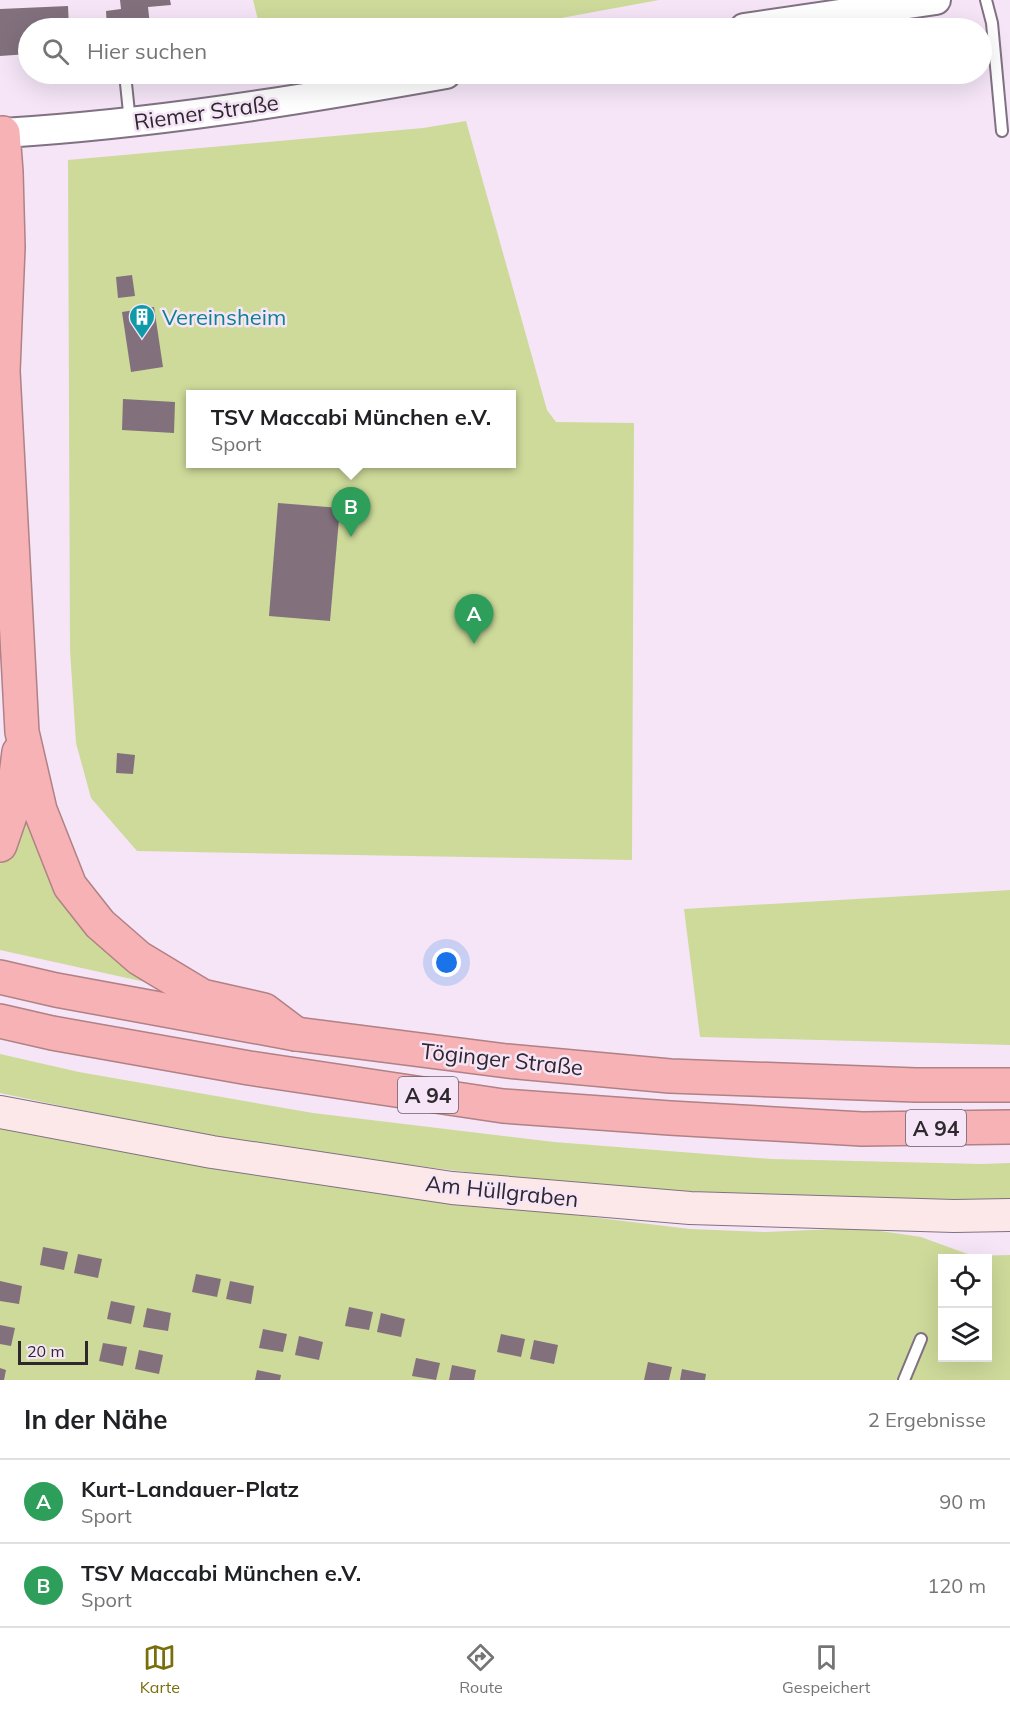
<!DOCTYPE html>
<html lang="de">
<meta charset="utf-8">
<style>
:root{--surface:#fff;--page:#f6f6f6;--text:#202124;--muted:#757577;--line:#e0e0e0;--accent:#7a6e0b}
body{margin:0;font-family:Mulish,sans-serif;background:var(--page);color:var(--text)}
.controls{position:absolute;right:18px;bottom:18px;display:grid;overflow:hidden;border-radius:0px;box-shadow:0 6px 24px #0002}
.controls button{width:54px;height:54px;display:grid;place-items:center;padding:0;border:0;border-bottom:2px solid var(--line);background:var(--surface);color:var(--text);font:30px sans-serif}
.scale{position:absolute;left:18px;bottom:15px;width:70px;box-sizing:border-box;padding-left:6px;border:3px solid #2e272e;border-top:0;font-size:16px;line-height:21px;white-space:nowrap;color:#2e272e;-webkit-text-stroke:4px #f5e5f7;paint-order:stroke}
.you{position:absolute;left:447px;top:963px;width:21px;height:21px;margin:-15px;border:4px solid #fff;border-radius:50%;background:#1a73e8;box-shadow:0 0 0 9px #1a73e833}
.badge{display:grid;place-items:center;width:39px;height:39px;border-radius:50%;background:var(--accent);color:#fff;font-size:20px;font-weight:700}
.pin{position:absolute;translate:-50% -50px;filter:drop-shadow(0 2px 3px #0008)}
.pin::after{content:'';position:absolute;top:32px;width:21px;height:18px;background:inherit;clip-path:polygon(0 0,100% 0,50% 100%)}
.popup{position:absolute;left:186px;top:390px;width:330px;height:78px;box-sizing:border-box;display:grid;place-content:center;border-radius:0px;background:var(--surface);filter:drop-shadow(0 2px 4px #0005);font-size:20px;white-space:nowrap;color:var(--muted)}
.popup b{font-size:22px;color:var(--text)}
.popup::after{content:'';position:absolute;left:50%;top:100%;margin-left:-12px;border:12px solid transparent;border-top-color:var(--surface)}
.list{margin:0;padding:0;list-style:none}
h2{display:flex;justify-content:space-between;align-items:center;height:78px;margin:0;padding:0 24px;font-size:26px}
h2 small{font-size:20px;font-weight:400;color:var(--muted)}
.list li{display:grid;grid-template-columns:39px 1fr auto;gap:18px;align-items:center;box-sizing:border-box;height:84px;padding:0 24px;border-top:2px solid var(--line)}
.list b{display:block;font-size:22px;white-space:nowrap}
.list p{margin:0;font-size:20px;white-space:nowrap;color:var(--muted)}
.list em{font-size:20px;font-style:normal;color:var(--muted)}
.icon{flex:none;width:33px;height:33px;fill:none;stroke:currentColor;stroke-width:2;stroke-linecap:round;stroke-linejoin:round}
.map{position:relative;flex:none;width:1010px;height:1380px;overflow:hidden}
.search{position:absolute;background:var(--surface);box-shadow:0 6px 24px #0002;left:18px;right:18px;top:18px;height:66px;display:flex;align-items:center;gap:15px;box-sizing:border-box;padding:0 21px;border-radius:33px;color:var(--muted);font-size:22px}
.sheet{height:246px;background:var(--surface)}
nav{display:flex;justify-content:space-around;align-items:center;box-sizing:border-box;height:84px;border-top:2px solid var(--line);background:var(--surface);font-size:16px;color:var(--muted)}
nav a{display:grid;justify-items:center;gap:3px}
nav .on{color:var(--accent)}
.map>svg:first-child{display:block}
.green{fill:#ceda9a;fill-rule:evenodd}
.building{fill:#82707d}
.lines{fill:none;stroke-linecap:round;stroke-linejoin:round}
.service-casing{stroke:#807282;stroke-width:14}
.tertiary-casing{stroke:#807282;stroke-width:32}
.secondary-casing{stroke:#807282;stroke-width:34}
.motorway-casing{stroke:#b08185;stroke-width:36}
.service{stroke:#fff;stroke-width:10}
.tertiary{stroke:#fff;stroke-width:28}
.secondary{stroke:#fce8e8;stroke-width:32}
.motorway{stroke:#f6b2b4;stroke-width:33}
.labels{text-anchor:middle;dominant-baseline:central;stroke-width:5;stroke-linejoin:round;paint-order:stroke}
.shield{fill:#f5e5f7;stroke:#6a606a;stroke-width:1.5}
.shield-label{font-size:21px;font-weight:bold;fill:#2e272e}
.street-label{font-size:22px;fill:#2e272e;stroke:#f5e5f7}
.culture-label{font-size:22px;fill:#0d838f;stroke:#f5e5f7;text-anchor:start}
</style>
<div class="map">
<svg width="1010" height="1380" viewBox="0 0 1010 1380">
<rect width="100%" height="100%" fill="#f5e5f7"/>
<!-- green -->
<g class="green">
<polygon points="253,0 659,0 506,28 260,28"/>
<path d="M466,121L547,410L556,422L634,423L632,860L137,851L91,798L76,743L70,650L68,160L423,128ZM190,394H512V464H190Z"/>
<polygon points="24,795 44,865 81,927 145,982 0,950 0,864"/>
<polygon points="1010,890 1010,1045 700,1037 684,909"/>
<polygon points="0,1054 79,1072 313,1113 554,1142 772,1159 982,1164 1010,1163 1010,1205 779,1196 582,1186 352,1158 175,1130 0,1093"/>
<path d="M0,1128L317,1184L690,1229L765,1232L860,1228L921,1237L973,1256L1010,1255V1380H0ZM942,1258H988V1358H942Z"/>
</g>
<!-- building -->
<g class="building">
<polygon points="120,0 170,0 171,5 148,7 150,25 137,27 137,28 107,28 106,11 121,9"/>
<polygon points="68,6 69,28 28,28 28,54 0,56 0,9"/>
<polygon points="132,275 135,296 118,298 116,277"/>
<polygon points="154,307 163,367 131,372 122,312"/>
<polygon points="123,399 175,402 174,433 122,430"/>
<polygon points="278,503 340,508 330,621 269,616"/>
<polygon points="117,753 135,755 133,774 116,773"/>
<polygon points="43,1247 68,1252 64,1270 40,1265"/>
<polygon points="78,1254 102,1259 98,1278 74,1273"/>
<polygon points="196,1274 221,1279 217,1297 192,1292"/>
<polygon points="0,1281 22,1286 19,1304 0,1301"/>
<polygon points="230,1281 254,1286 251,1304 226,1299"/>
<polygon points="111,1301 135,1306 131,1324 107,1319"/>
<polygon points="349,1307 373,1312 369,1330 345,1326"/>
<polygon points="147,1308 171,1313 168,1331 143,1327"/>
<polygon points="381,1313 405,1319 401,1337 377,1332"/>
<polygon points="0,1325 15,1328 11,1346 0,1344"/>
<polygon points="263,1329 287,1334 283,1352 259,1348"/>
<polygon points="501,1334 525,1339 521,1357 497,1352"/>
<polygon points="299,1336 323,1342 319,1360 295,1355"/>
<polygon points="534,1340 558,1345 554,1364 530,1359"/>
<polygon points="103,1343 127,1347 123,1366 99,1361"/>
<polygon points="139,1350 163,1355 159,1374 135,1369"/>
<polygon points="416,1358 440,1363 436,1380 412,1376"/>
<polygon points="648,1362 672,1367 669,1380 644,1380"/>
<polygon points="452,1365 476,1370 474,1380 449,1380"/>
<polygon points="0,1368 6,1370 4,1380 0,1380"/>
<polygon points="682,1369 706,1374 705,1380 680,1380"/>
<polygon points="257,1370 281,1375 280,1380 255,1380"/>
</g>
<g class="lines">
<defs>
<g id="service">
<polyline points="986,0 992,23 1002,131"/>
<polyline points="125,74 130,122"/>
<polyline points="904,1380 921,1339"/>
</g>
<g id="tertiary">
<polyline points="744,28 936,0"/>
<path d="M3,133C152,124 300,100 446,74"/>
</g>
<polyline id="secondary" points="0,1112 212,1152 452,1188 690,1208 954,1216 1010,1215"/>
<g id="motorway">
<polyline points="3,133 6,172 8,247 3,371 22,732 40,810 70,886 100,924 139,958 202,996 264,1010 296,1034"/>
<polyline points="0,845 11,813 19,752"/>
<polyline points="0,977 56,990 296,1034 507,1061 670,1076 916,1085 1010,1085"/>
<polyline points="0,1021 52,1033 249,1068 503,1106 670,1118 862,1129 1010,1127"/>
</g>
</defs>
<!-- service casing -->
<use href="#service" class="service-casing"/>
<!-- tertiary casing -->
<use href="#tertiary" class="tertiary-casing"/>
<!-- secondary casing -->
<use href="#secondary" class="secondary-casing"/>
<!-- motorway casing -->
<use href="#motorway" class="motorway-casing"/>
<!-- service -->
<use href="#service" class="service"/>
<!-- tertiary -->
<use href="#tertiary" class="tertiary"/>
<!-- secondary -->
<use href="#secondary" class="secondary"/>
<!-- motorway -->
<use href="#motorway" class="motorway"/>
</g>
<!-- icons -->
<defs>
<symbol id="building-pin" viewBox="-11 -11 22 30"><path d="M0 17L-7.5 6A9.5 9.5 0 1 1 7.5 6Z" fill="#0f9aa8" stroke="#f5e5f7"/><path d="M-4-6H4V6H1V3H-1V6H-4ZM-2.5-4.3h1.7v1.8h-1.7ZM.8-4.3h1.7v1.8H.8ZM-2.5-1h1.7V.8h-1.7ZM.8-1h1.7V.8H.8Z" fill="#fff"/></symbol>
</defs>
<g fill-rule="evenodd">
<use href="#building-pin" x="127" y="302" width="30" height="40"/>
</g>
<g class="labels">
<!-- shield labels -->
<g class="shield">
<rect x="398" y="1077" width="60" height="36" rx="4.5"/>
<rect x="906" y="1110" width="60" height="36" rx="4.5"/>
</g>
<g class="shield-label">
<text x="428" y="1095">A 94</text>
<text x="936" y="1128">A 94</text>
</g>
<!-- street labels -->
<g class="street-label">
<text transform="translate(206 112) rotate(-8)">Riemer Straße</text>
<text transform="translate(502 1059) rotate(6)">Töginger Straße</text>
<text transform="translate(502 1191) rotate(6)">Am Hüllgraben</text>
</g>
<!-- culture labels -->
<g class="culture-label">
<text x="162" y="317">Vereinsheim</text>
</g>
</g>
</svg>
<div class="controls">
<button><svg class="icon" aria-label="locate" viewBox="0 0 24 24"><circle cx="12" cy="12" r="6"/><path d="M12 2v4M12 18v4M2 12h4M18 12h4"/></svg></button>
<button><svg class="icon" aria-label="layers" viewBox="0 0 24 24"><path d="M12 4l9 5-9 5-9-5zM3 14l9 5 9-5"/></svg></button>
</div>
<div class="scale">20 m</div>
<div class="you"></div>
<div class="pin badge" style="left:474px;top:644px;background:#2e9e5b">A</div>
<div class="pin badge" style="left:351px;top:537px;background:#2e9e5b">B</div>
<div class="popup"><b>TSV Maccabi München e.V.</b>Sport</div>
<div class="search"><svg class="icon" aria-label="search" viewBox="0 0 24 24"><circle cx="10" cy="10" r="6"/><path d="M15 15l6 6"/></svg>Hier suchen</div>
</div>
<section class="sheet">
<h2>In der Nähe<small>2 Ergebnisse</small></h2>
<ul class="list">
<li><span class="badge" style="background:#2e9e5b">A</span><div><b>Kurt-Landauer-Platz</b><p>Sport</p></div><em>90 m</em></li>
<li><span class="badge" style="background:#2e9e5b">B</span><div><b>TSV Maccabi München e.V.</b><p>Sport</p></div><em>120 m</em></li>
</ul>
</section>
<nav>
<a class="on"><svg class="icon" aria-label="map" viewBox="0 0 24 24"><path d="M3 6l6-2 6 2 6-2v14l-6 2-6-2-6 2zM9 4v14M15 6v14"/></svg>Karte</a>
<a><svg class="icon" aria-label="directions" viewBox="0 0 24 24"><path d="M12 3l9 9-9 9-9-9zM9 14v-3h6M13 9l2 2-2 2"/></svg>Route</a>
<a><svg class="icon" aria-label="saved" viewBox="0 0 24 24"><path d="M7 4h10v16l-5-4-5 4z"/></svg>Gespeichert</a>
</nav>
